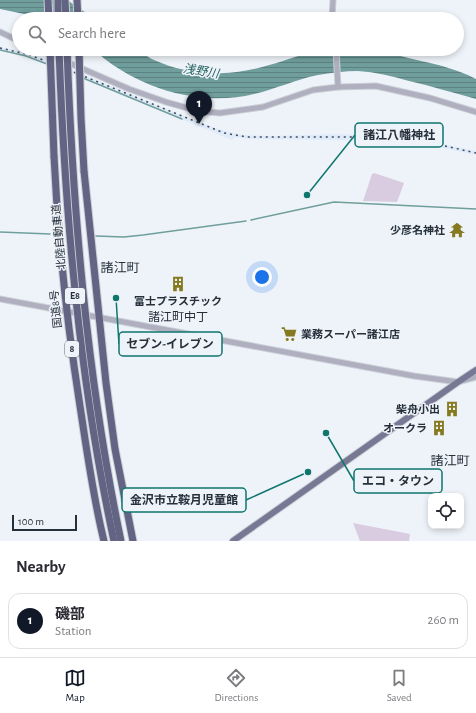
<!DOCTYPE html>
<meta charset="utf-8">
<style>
:root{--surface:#fff;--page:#f7f7f7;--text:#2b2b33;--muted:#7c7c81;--line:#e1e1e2;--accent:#111827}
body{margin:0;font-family:"Alegreya Sans","Noto Sans JP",sans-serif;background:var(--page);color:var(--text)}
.controls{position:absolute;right:12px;bottom:12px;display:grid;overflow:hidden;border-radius:8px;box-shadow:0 2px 6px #0003}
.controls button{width:36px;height:36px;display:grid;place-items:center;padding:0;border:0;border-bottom:1px solid var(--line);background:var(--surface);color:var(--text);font:20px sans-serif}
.scale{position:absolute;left:12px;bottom:10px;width:65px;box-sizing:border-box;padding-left:4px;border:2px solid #26303b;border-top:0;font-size:11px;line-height:14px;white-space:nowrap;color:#26303b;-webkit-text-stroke:3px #eef3f9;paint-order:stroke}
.you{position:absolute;left:262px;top:277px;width:14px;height:14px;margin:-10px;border:3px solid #fff;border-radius:50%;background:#1a73e8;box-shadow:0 0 0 6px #1a73e833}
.badge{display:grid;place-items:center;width:26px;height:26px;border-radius:50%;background:var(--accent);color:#fff;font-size:13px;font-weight:700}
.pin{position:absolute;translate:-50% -33px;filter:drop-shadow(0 1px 2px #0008)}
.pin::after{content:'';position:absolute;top:21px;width:14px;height:12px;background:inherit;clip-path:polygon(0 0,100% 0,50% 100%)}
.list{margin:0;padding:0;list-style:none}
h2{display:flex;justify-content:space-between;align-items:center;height:52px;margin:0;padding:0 16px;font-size:17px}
h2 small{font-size:13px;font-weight:400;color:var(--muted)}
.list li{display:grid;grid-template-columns:26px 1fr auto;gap:12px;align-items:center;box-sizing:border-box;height:56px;margin:0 8px 8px;padding:0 8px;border:1px solid var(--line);border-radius:12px}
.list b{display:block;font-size:15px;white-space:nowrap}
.list p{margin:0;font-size:13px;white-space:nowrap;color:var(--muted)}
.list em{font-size:13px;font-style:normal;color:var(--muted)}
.icon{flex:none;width:22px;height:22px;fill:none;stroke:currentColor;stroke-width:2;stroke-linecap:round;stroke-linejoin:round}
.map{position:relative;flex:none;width:476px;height:541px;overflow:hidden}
.search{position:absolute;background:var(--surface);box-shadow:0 2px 6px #0003;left:12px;right:12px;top:12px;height:44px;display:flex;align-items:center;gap:10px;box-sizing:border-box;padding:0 14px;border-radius:22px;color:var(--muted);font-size:15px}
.sheet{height:116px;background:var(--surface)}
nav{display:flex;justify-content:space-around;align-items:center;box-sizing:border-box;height:56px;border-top:1px solid var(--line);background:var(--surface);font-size:11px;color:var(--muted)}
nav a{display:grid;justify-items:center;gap:2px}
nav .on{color:var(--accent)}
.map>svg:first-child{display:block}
.built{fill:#dfebfa}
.green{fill:#d9cbe0}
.water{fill:url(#water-rules)}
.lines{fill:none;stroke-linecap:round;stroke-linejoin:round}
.stream{stroke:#709e9c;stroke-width:1.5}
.minor-casing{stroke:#cad0d7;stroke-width:7}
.major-casing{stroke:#cad0d7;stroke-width:8}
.highway-casing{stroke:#cad0d7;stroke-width:9}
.minor{stroke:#afafbf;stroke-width:5}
.major{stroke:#777893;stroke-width:6}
.highway{stroke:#636483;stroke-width:7}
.rail{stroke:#424b55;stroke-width:1.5;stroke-dasharray:2 4;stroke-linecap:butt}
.highway-bridge-casing{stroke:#cad0d7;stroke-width:9;stroke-linecap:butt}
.highway-bridge{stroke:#636483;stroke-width:7}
.labels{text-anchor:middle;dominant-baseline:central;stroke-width:3;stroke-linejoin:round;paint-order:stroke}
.shield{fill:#eef3f9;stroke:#626a74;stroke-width:1}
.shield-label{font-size:10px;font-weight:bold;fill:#26303b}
.poi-label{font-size:11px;font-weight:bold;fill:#26303b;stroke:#eef3f9;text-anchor:end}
.street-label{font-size:11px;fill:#26303b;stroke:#eef3f9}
.water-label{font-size:12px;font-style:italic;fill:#1d5e5c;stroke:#eef3f9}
.neighbourhood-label{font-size:12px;fill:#26303b;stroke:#eef3f9}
.quarter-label{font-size:13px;fill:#26303b;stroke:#eef3f9}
.leader{fill:none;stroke:#0f766e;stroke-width:1.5}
.callout-dot{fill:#0f766e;stroke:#eef3f9;stroke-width:1.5}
.callout{fill:#eef3f9;stroke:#0f766e;stroke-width:1.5}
.callout-label{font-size:12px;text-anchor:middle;font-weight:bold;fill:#26303b}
</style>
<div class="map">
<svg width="476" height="541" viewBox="0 0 476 541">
<defs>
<pattern id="water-rules" width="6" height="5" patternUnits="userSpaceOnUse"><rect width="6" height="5" fill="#709e9c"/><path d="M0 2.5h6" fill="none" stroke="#5c8180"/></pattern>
</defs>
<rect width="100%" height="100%" fill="#eef3f9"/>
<!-- built -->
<polygon class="built" points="0,47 26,52 46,59 188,118 215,128 234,133 243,135 271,136 335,134 404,136 472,150 476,151 476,155 410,141 250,139 235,137 232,140 42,62 19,54 0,50"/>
<!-- green -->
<g class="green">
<polygon points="374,173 404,183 397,202 363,201 372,174"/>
<polygon points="353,523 410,534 409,541 360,541"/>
</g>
<!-- water -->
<g class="water">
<polygon points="0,0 67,0 95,19 48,19 0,9"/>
<path d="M93,49C106,49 120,47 133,49C140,50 147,57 154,60C172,68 193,73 213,73C250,75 278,61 313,52C349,44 387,52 421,61C440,65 459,70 476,79V99C454,93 431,86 409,81C392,76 375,72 358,71C345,71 331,73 318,75C297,79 276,89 254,94C199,108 134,87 93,49Z"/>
</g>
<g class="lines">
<!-- stream -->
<g class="stream">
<polyline points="0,50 26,56 47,64"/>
<polyline points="83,78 182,119"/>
<polyline points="251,220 334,202 476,209"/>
<polyline points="0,232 50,234"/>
<polyline points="96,236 124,237 143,235 246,221"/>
</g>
<defs>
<g id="minor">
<polyline points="332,19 333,0"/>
<polyline points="0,32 19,41"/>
<polyline points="37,49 129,89 166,102 198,111 220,113 263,107 313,90 338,87 376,86 430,98 476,112"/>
<polyline points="336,49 338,87"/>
<polyline points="0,299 414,376 458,382 476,377"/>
</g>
<polyline id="major" points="233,541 458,382 476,370"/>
<g id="highway">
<polyline points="48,0 49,19"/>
<polyline points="58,0 58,19"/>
<polyline points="65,0 66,19"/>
<polyline points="77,0 78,19"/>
<path d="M54,156C58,240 67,323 80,406C87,451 93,497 104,541"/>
<polyline points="84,171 106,383 115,449 133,541"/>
</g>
</defs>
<!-- minor casing -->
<use href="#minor" class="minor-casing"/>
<!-- major casing -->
<use href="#major" class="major-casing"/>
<!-- highway casing -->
<use href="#highway" class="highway-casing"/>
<!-- minor -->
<use href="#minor" class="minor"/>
<!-- major -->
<use href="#major" class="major"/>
<!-- highway -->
<use href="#highway" class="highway"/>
<!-- rail -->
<polyline class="rail" points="0,48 26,54 46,61 224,133 247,137 379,137 408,139 423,141 476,153"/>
<defs>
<g id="highway-bridge">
<polyline points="50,49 54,156"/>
<path d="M59,49C65,214 79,379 114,541"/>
<path d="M67,49C73,214 87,379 121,541"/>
<polyline points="79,49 81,118 84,171"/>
</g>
</defs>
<!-- highway-bridge casing -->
<use href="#highway-bridge" class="highway-bridge-casing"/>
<!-- highway-bridge -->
<use href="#highway-bridge" class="highway-bridge"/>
</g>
<!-- icons -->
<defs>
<symbol id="temple-bare" viewBox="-9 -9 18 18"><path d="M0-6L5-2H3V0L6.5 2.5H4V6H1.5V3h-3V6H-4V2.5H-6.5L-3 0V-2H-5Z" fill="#857a1f" stroke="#eef3f9" stroke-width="2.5" paint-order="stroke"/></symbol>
<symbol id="building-bare" viewBox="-9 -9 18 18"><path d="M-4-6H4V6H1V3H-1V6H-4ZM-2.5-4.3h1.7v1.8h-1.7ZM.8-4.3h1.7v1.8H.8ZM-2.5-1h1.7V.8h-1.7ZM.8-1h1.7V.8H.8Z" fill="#857a1f" stroke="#eef3f9" stroke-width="2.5" paint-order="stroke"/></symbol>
<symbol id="supermarket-bare" viewBox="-9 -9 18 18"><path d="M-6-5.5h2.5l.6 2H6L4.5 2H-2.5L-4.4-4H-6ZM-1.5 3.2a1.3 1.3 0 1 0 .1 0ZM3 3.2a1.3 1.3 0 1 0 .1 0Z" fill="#857a1f" stroke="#eef3f9" stroke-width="2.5" paint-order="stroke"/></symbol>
</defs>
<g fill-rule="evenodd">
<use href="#temple-bare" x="446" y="219" width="22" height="22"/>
<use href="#building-bare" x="167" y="273" width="22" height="22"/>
<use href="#supermarket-bare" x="278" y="323" width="22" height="22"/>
<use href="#building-bare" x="441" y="398" width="22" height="22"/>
<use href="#building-bare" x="428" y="417" width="22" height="22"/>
</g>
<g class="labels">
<!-- shield labels -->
<g class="shield">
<rect x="65" y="288" width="20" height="16" rx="3"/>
<rect x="65" y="341" width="14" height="16" rx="3"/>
</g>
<g class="shield-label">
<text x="75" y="296">E8</text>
<text x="72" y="349">8</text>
</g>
<!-- poi labels -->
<g class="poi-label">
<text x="445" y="230">少彦名神社</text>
<text x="178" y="301" text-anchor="middle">富士プラスチック</text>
<text x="301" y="334" text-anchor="start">業務スーパー諸江店</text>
<text x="440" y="409">柴舟小出</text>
<text x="427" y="428">オークラ</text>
</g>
<!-- street labels -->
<g class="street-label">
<text transform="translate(59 237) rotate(-95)">北陸自動車道</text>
<text transform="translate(56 309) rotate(-96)">国道8号</text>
</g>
<!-- water labels -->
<g class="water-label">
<text transform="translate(201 71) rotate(9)">浅野川</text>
</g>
<!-- neighbourhood labels -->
<g class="neighbourhood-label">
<text x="178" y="317">諸江町中丁</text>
</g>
<!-- quarter labels -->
<g class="quarter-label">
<text x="120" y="268">諸江町</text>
<text x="450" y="461">諸江町</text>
</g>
</g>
<!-- callouts -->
<path class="leader" d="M307 195L355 135M116 298L119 344M326 433L354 481M308 472L246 500"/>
<g class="callout-dot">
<circle cx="307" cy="195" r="4"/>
<circle cx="116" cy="298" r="4"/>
<circle cx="326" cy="433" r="4"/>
<circle cx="308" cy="472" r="4"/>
</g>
<g class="callout">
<rect x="355" y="123" width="88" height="24" rx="4"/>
<rect x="119" y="332" width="103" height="24" rx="4"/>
<rect x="354" y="469" width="88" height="24" rx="4"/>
<rect x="122" y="488" width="124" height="24" rx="4"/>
</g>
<g class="callout-label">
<text x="399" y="139">諸江八幡神社</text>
<text x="170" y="348">セブン-イレブン</text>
<text x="398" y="485">エコ・タウン</text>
<text x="184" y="504">金沢市立鞍月児童館</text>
</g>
</svg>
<div class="controls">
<button><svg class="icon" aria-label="locate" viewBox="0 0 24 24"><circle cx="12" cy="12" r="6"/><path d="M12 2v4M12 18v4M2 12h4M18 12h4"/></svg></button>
</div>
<div class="scale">100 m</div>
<div class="you"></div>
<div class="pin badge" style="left:199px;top:124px">1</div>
<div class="search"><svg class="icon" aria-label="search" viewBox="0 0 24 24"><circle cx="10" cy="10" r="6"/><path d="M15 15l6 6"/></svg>Search here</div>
</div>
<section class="sheet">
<h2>Nearby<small></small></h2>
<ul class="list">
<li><span class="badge">1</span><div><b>磯部</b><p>Station</p></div><em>260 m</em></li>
</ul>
</section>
<nav>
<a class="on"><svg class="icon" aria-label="map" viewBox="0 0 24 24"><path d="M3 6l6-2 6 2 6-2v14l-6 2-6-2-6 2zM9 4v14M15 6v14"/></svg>Map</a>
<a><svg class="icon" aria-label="directions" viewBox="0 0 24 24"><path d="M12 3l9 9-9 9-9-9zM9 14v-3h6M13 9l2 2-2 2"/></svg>Directions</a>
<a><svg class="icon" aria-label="saved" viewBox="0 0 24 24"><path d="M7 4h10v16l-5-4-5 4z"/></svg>Saved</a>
</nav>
